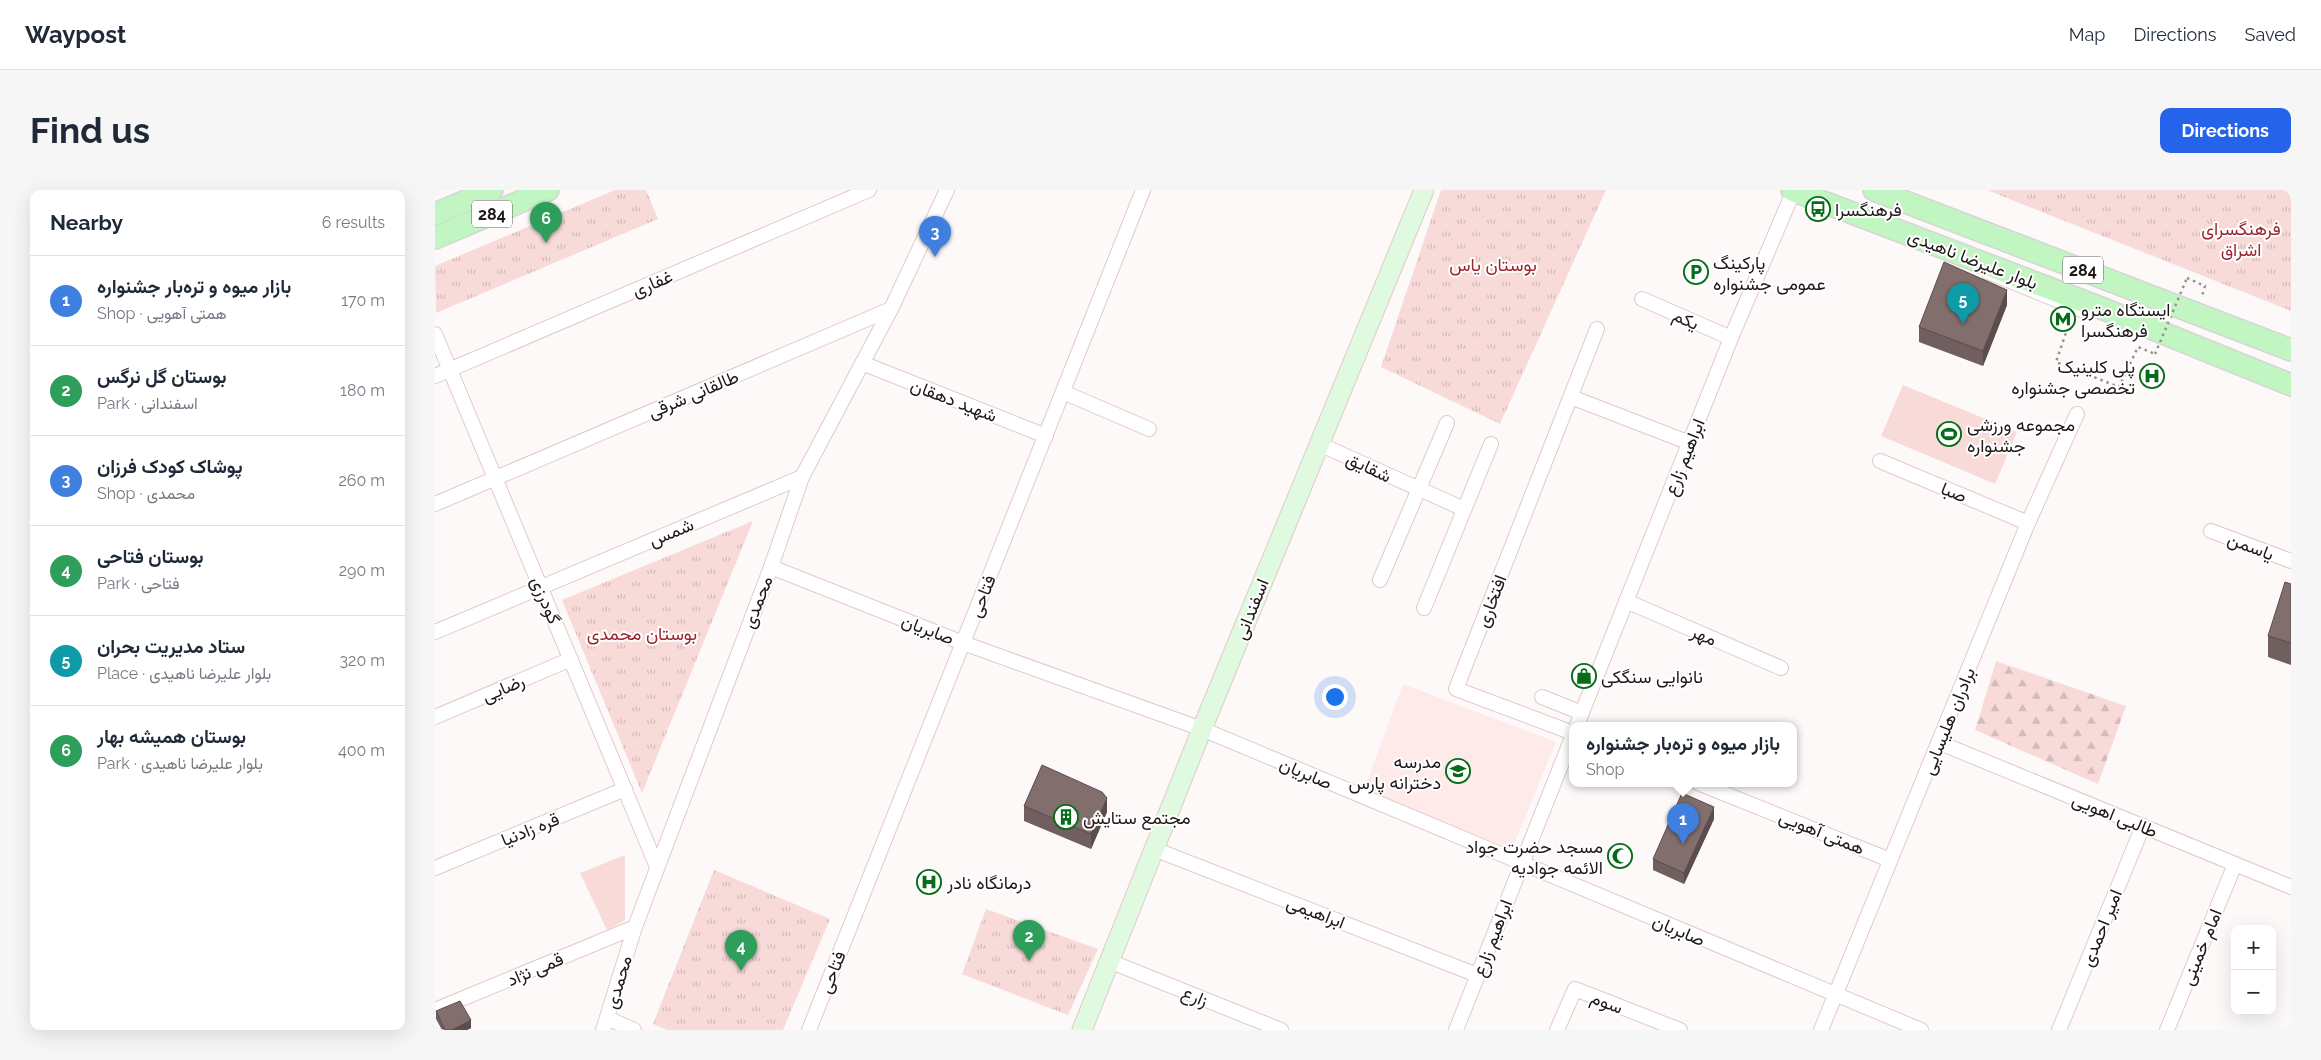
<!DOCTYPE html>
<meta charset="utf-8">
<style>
:root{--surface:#fff;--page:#f6f6f7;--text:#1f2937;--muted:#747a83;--line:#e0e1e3;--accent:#2563eb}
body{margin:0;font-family:Raleway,Vazirmatn,sans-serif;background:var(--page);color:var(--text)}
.controls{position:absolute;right:15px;bottom:15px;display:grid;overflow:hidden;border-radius:10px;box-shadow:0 5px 20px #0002}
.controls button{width:45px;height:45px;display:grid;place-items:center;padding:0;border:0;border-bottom:1px solid var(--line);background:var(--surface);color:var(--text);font:25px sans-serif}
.you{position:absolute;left:899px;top:506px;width:18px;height:18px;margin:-12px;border:4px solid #fff;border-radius:50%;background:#1a73e8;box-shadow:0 0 0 8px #1a73e833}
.badge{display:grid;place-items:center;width:32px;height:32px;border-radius:50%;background:var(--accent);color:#fff;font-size:16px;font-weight:700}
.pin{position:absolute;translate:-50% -41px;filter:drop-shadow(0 1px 2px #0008)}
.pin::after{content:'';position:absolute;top:26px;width:18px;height:15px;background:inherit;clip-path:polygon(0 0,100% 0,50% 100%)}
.popup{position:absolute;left:1134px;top:532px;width:228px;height:65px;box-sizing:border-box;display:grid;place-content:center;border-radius:10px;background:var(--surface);filter:drop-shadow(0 1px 4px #0005);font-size:16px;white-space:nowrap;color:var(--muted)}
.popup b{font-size:19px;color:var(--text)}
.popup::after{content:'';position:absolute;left:50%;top:100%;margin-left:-10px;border:10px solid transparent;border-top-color:var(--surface)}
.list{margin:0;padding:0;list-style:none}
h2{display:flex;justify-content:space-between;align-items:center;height:65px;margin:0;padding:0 20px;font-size:21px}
h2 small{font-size:16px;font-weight:400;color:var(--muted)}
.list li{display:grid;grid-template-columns:32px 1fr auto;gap:15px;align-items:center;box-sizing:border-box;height:90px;padding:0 20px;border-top:1px solid var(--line)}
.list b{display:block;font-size:19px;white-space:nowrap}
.list p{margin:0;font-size:16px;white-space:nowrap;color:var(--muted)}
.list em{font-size:16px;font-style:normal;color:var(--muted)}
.map{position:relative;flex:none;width:1856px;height:840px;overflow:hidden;border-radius:10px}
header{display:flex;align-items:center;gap:30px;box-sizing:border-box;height:70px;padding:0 25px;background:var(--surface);border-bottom:1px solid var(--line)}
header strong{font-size:24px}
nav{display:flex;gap:28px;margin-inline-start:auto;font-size:18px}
.intro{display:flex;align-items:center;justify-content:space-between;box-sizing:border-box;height:120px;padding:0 30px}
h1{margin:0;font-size:35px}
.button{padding:12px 22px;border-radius:10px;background:var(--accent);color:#fff;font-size:18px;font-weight:700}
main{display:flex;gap:30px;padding:0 30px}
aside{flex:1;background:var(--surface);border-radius:10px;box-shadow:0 5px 20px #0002}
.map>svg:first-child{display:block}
.built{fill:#fdeae9}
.green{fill:#f8dad9}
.forest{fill:url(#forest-firs)}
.park{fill:url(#park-tufts)}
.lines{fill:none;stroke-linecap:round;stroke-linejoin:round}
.lane-casing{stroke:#e0cac8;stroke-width:9}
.street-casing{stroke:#e0cac8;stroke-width:16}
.secondary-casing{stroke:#e0cac8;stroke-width:21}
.primary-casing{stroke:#d7d5d5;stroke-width:24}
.path{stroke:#96908f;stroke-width:2.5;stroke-dasharray:2.5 4;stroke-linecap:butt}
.lane{stroke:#fff;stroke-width:7}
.street{stroke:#fff;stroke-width:14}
.secondary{stroke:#e0fae0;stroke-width:19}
.primary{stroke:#c1f5c2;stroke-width:21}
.path-bridge{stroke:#96908f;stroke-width:2.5;stroke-dasharray:2.5 4;stroke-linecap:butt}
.wall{fill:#705f5e}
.shaded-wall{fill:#5b4d4c}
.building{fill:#826e6d;stroke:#5b4d4c}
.labels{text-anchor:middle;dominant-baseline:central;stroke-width:4;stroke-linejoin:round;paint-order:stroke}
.shield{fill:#fff;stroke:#625d5d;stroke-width:1}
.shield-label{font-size:16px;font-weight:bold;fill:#1f1817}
.poi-label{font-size:18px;fill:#1f1817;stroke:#fff;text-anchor:start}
.park-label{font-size:18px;fill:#9a252e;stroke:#fff}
.street-label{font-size:18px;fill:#1f1817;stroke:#fff}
</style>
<header>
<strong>Waypost</strong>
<nav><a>Map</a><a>Directions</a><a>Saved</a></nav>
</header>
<div class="intro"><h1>Find us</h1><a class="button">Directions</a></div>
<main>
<aside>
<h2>Nearby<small>6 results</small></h2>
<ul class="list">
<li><span class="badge" style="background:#3f7fe0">1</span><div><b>بازار میوه و تره‌بار جشنواره</b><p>Shop · همتی آهویی</p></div><em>170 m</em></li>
<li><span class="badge" style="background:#2e9e5b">2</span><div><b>بوستان گل نرگس</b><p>Park · اسفندانی</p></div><em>180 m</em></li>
<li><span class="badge" style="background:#3f7fe0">3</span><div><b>پوشاک کودک فرزان</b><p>Shop · محمدی</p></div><em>260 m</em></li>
<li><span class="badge" style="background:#2e9e5b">4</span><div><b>بوستان فتاحی</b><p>Park · فتاحی</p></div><em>290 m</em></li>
<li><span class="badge" style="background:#0f9aa8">5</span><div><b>ستاد مدیریت بحران</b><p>Place · بلوار علیرضا ناهیدی</p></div><em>320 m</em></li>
<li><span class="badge" style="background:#2e9e5b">6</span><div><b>بوستان همیشه بهار</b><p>Park · بلوار علیرضا ناهیدی</p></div><em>400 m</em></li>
</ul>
</aside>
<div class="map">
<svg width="1856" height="840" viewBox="0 0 1856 840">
<defs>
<pattern id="forest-firs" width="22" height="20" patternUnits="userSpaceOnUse" patternTransform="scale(1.25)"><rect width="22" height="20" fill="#f8dad9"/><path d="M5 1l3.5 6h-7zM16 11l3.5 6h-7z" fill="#d4baba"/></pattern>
<pattern id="park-tufts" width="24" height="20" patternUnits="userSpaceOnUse" patternTransform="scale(1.25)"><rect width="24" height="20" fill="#f8dad9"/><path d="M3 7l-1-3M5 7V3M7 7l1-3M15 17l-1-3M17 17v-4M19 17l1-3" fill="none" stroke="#d4baba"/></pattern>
</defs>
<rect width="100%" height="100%" fill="#fef9f9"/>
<!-- built -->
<polygon class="built" points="968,494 1121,552 1077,659 929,600"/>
<!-- green -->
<g class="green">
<polygon points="1468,195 1582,242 1560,294 1446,246"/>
<polygon points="190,665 190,730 172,740 145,683"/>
</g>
<!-- forest -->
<polygon class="forest" points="1561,471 1691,516 1663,594 1540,540"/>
<!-- park -->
<g class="park">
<polygon points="180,0 211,0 223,29 1,123 0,76"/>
<polygon points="1006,0 1171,0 1065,234 946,177"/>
<polygon points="1552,0 1856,0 1856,121"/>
<polygon points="318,331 207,603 127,410"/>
<polygon points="279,680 395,729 348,840 232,840 218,834"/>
<polygon points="551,719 663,759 633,825 527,784"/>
</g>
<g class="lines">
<defs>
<polyline id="lane" points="1551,85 1647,124 1660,121"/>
<g id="street">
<polyline points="1207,109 1296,148"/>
<polyline points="0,144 222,677"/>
<polyline points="427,173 611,246"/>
<polyline points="0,186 434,0"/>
<polyline points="628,202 714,239"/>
<polyline points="1136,207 1255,253"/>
<polyline points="884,254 1029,319"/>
<polyline points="1445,271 1593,333"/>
<polyline points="0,314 456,119"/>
<polyline points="1776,341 1856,371"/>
<polyline points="336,377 528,453 767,539 1486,840"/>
<polyline points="945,390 1012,233"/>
<polyline points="1191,411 1346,478"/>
<polyline points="989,418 1056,254"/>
<polyline points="0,442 367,287"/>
<polyline points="1107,507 1147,523"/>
<polyline points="0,527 136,469"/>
<polyline points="1142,535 1296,148 1359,0"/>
<polyline points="1138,543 1021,499 1162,139"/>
<polyline points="1505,553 1856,697"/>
<polyline points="1263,593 1455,670"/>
<polyline points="719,659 1042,785"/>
<polyline points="0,678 190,599"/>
<polyline points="674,771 846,840"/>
<polyline points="0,820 200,737"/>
<polyline points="172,828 199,840"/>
<polyline points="168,840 200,737 336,377 367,287 456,119 512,0"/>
<polyline points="374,840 708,0"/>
<polyline points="1021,840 1138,545"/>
<polyline points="1122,840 1140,799 1245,840"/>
<polyline points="1386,840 1593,333 1642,224"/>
<polyline points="1624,840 1708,636"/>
<polyline points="1732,840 1800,674"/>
</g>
<polyline id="secondary" points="647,840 767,539 989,0"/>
<g id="primary">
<polyline points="1357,0 1666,118 1856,195"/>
<polyline points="1439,0 1856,160"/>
<polyline points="0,24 57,0"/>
<polyline points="0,48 113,0"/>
</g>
</defs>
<!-- lane casing -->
<use href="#lane" class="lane-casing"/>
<!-- street casing -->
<use href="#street" class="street-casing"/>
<!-- secondary casing -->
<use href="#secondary" class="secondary-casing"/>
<!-- primary casing -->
<use href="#primary" class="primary-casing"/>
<!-- path -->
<g class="path">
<polyline points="1752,88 1770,96 1767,106"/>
<polyline points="1635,131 1621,172 1684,197 1703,157 1720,164"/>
</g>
<!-- lane -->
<use href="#lane" class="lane"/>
<!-- street -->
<use href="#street" class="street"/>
<!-- secondary -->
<use href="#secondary" class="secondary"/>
<!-- primary -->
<use href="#primary" class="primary"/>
<!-- path-bridge -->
<polyline class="path-bridge" points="1720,164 1752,88"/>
</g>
<!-- wall -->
<g class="wall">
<polygon points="1572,115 1548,176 1484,152 1484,137"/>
<polygon points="1856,394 1856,475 1833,467 1833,446"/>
<polygon points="589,616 672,622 656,659 589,631"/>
<polygon points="1279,629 1249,694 1218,680 1218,669"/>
<polygon points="1,821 36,838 32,840 7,840 1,829"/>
</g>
<!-- shaded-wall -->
<g class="shaded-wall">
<polygon points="1572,100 1572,115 1548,176 1548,161"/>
<polygon points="672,608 672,622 656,659 656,644"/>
<polygon points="1279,617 1279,629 1249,694 1249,683"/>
<polygon points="36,830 36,838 32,840 17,840"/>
</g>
<!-- building -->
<g class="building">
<polygon points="1509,72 1572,100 1548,161 1484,137"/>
<polygon points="1850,392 1856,394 1856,453 1833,446"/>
<polygon points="607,575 667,602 672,608 656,644 589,616"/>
<polygon points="1247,603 1279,617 1249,683 1218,669"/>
<polygon points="25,811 36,830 17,840 10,840 1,821"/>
</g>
<!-- icons -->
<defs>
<symbol id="bus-ring" viewBox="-11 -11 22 22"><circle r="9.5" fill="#fff" stroke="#066c1a" stroke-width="1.5"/><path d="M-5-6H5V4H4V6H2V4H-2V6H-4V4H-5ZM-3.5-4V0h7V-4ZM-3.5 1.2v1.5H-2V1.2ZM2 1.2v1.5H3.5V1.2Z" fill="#066c1a"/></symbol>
<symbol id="parking-ring" viewBox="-11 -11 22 22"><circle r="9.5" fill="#fff" stroke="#066c1a" stroke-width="1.5"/><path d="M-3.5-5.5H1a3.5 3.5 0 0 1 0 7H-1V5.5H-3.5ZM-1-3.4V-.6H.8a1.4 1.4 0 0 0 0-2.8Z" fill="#066c1a"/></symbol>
<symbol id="metro-ring" viewBox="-11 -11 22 22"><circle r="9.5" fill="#fff" stroke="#066c1a" stroke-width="1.5"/><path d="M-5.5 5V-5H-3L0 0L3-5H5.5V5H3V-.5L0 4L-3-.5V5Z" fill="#066c1a"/></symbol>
<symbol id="hospital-ring" viewBox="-11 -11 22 22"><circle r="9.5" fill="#fff" stroke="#066c1a" stroke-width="1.5"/><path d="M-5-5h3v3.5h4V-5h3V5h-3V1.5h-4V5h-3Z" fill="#066c1a"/></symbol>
<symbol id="stadium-ring" viewBox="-11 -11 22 22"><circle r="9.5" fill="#fff" stroke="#066c1a" stroke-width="1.5"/><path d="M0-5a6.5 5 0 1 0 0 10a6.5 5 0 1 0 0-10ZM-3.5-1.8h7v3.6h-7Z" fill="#066c1a"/></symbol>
<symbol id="shop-ring" viewBox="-11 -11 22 22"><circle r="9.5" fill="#fff" stroke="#066c1a" stroke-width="1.5"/><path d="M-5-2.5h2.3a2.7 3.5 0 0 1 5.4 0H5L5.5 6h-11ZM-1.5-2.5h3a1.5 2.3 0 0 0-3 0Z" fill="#066c1a"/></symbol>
<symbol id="school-ring" viewBox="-11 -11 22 22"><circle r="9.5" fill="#fff" stroke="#066c1a" stroke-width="1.5"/><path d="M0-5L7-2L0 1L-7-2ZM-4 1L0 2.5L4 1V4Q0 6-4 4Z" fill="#066c1a"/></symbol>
<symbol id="building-ring" viewBox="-11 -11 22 22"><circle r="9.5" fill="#fff" stroke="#066c1a" stroke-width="1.5"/><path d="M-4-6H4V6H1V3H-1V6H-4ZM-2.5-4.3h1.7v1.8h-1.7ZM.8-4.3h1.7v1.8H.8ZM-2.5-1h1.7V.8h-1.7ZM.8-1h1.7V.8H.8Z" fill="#066c1a"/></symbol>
<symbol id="mosque-ring" viewBox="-11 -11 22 22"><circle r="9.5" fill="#fff" stroke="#066c1a" stroke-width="1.5"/><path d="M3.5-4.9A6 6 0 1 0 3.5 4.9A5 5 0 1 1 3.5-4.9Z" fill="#066c1a"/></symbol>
</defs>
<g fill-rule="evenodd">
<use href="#bus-ring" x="1369" y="5" width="28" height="28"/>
<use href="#parking-ring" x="1247" y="68" width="28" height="28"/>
<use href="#metro-ring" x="1614" y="115" width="28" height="28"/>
<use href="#hospital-ring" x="1703" y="172" width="28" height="28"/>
<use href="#stadium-ring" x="1500" y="230" width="28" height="28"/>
<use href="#shop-ring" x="1135" y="472" width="28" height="28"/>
<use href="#school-ring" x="1009" y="567" width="28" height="28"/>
<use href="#building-ring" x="617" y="613" width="28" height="28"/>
<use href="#mosque-ring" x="1171" y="652" width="28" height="28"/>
<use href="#hospital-ring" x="480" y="678" width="28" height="28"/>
</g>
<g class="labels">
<!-- shield labels -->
<g class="shield">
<rect x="37" y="10.5" width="40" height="27" rx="4"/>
<rect x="1628" y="66.5" width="40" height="27" rx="4"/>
</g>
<g class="shield-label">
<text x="57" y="24">284</text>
<text x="1648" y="80">284</text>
</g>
<!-- poi labels -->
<g class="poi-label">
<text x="1400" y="19">فرهنگسرا</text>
<text x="1278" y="72">پارکینگ<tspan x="1278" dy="21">عمومی جشنواره</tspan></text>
<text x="1646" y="119">ایستگاه مترو<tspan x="1646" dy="21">فرهنگسرا</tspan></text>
<text x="1700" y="176" text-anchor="end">پلی کلینیک<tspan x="1700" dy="21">تخصصی جشنواره</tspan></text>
<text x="1532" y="234">مجموعه ورزشی<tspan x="1532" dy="21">جشنواره</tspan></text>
<text x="1166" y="486">نانوایی سنگکی</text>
<text x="1006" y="571" text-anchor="end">مدرسه<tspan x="1006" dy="21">دخترانه پارس</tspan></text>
<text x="648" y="627">مجتمع ستایش</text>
<text x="1168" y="656" text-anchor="end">مسجد حضرت جواد<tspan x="1168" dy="21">الائمه جوادیه</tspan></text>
<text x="512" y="692">درمانگاه نادر</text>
</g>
<!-- park labels -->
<g class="park-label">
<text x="1806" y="38">فرهنگسرای<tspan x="1806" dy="21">اشراق</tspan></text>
<text x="1058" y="74">بوستان یاس</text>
<text x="207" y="443">بوستان محمدی</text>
</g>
<!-- street labels -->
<g class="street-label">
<text transform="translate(1538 69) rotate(21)">بلوار علیرضا ناهیدی</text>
<text transform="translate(217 93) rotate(-23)">غفاری</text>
<text transform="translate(1251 129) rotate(24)">یکم</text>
<text transform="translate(258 204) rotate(-23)">طالقانی شرقی</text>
<text transform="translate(519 210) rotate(21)">شهید دهقان</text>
<text transform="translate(1249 267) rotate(-68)">ابراهیم زارع</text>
<text transform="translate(934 277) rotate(25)">شقایق</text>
<text transform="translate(1519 302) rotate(22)">صبا</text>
<text transform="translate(236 342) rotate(-23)">شمس</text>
<text transform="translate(1816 356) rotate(21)">یاسمن</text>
<text transform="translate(547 406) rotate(-68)">فتاحی</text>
<text transform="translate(111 410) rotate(67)">گودرزی</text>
<text transform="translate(1056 411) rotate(-69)">افتخاری</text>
<text transform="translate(322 412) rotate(-69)">محمدی</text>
<text transform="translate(816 419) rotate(-68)">اسفندانی</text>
<text transform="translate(493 439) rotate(21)">صابریان</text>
<text transform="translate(1269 445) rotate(23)">مهر</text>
<text transform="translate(68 498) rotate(-23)">رضایی</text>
<text transform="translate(1513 531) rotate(-68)">برادران هلیسایی</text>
<text transform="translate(871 583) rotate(23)">صابریان</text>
<text transform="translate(1680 625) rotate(22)">طالبی اهویی</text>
<text transform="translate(95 639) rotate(-22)">قره زادنیا</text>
<text transform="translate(1387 642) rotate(22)">همتی آهویی</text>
<text transform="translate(881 722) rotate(21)">ابراهیمی</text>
<text transform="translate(1666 738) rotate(-68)">امیر احمدی</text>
<text transform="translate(1244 740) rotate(23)">صابریان</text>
<text transform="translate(1057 748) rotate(-69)">ابراهیم زارع</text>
<text transform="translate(1766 757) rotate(-68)">امام خمینی</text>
<text transform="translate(100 779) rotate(-23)">قمی نژاد</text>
<text transform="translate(397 782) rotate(-68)">فتاحی</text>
<text transform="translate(183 792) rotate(-73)">محمدی</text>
<text transform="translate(760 806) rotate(22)">زارع</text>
<text transform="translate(1172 812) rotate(21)">سوم</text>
</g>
</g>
</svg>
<div class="controls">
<button>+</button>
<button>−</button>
</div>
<div class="you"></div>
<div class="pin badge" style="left:1248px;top:654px;background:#3f7fe0">1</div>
<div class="popup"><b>بازار میوه و تره‌بار جشنواره</b>Shop</div>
<div class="pin badge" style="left:594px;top:771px;background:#2e9e5b">2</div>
<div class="pin badge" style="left:500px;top:67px;background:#3f7fe0">3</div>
<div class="pin badge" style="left:306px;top:781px;background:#2e9e5b">4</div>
<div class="pin badge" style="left:1528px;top:134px;background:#0f9aa8">5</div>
<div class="pin badge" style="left:111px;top:53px;background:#2e9e5b">6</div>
</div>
</main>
